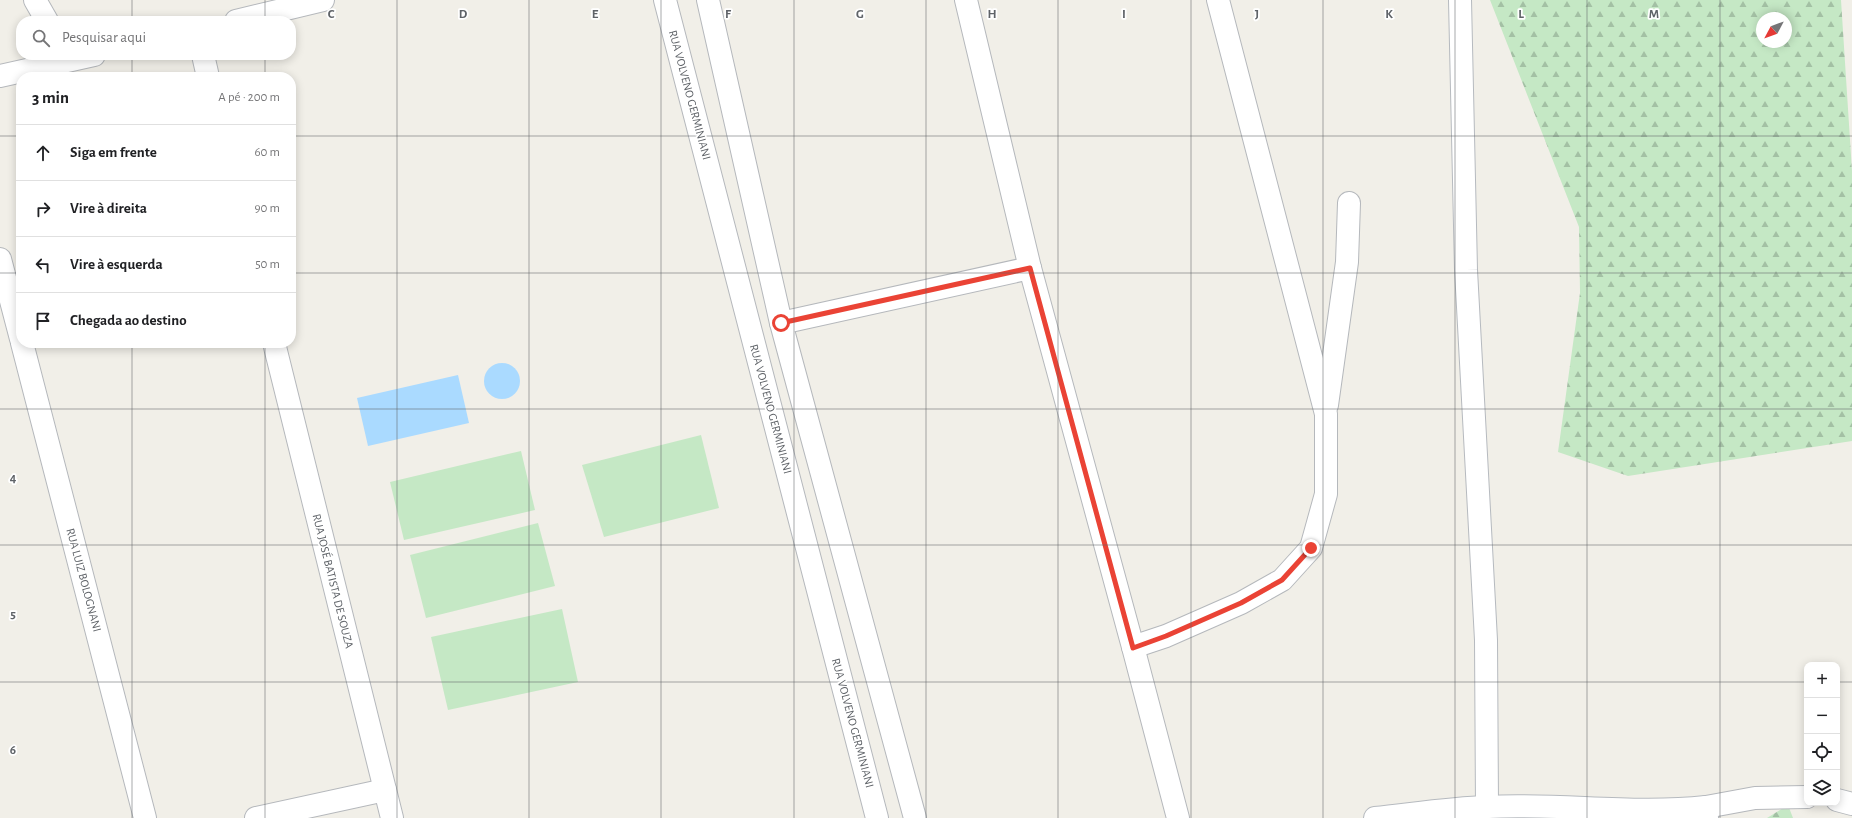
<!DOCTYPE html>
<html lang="pt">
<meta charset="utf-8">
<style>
:root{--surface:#fff;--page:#f2f2f2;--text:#202124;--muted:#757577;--line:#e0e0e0}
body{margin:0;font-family:"Alegreya Sans",sans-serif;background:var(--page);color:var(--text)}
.controls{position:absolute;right:12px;bottom:12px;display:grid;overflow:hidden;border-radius:8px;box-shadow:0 2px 10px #0003}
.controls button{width:36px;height:36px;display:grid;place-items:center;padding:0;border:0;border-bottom:1px solid var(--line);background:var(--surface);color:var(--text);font:20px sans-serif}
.compass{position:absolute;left:1756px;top:12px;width:36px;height:36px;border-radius:50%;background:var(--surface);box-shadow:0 2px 10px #0003;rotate:229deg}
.stop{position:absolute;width:12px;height:12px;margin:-9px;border:3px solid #ea4335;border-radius:50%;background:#fff}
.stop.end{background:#ea4335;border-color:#fff;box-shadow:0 1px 4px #0008}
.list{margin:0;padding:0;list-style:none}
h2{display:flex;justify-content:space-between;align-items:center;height:52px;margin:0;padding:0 16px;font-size:17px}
h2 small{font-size:13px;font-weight:400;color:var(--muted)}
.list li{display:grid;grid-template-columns:26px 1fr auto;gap:12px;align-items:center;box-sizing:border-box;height:56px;padding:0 16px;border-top:1px solid var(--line)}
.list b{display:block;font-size:15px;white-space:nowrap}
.list em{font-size:13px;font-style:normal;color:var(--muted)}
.icon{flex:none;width:22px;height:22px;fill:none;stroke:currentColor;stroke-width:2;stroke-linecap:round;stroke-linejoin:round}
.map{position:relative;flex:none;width:1852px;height:818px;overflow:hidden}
.search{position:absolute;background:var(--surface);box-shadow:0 2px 10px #0003;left:16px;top:16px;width:280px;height:44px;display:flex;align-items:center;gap:10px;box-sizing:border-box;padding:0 14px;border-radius:16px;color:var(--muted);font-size:15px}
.panel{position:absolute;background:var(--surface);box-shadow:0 2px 10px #0003;left:16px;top:72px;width:280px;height:276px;border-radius:16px}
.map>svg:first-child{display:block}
.forest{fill:url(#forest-firs);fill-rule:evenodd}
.park{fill:#c5e8c5}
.water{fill:#aadaff}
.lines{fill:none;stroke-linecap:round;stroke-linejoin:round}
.street-casing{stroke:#b5b8bc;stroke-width:24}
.secondary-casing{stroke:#b6babf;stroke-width:24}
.street{stroke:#fff;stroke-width:22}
.secondary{stroke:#fff;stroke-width:22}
.route{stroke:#ea4335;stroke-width:5}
.grid{fill:none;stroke:#5f6368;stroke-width:1;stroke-opacity:0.55}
.labels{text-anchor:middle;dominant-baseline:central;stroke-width:3.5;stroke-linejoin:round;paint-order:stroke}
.street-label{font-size:12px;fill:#5f6368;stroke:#fff}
.grid-label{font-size:13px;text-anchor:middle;font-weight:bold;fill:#5f6368;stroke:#fff;stroke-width:3.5;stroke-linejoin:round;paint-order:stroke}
</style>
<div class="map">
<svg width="1852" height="818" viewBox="0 0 1852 818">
<defs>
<pattern id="forest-firs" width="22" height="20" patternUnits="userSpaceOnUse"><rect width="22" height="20" fill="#c5e8c5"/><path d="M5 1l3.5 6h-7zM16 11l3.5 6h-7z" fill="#a3c0a4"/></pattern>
</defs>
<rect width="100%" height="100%" fill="#f1efe8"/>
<!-- forest -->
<g class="forest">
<path d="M1490,0H1841L1852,171V441L1628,476L1558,452L1580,293L1579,227ZM1762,18H1786V42H1762Z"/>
<polygon points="1788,805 1793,818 1767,818"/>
</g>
<!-- park -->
<g class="park">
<polygon points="701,435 719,508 604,537 582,465"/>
<polygon points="521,451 535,510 404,540 390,482"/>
<polygon points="538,523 555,586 426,618 410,555"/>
<polygon points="562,609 578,682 448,710 431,637"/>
</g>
<!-- water -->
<g class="water">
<circle cx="502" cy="381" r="18"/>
<polygon points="458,375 469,423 368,446 357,398"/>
</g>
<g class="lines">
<defs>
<g id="street">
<polyline points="35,0 47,21"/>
<polyline points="665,0 877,818"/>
<polyline points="708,0 781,323 915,818"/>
<polyline points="966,0 1030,268 1133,647 1178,818"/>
<polyline points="236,21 323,0"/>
<polyline points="203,55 208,77"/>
<polyline points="0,76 94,55"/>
<polyline points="0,259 21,339"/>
<polyline points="781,323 1030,268"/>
<polyline points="22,343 145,818"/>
<polyline points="274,343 392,818"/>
<polyline points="1327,405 1347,262 1349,203"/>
<polyline points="1133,647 1166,636 1241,603 1282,580 1311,548 1326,494 1326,414 1218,0"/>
<polyline points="1837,800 1852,804"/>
<polyline points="1706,807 1755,798 1807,797"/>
<polyline points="256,818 385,790"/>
</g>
<g id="secondary">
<polyline points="1460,0 1466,270 1486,640 1487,807"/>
<path d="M1375,818C1413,814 1450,808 1487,807C1560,803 1633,815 1706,807L1707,818"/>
</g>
</defs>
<!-- street casing -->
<use href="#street" class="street-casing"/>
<!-- secondary casing -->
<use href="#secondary" class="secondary-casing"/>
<!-- street -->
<use href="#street" class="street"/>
<!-- secondary -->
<use href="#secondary" class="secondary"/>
</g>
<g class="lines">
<!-- route -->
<polyline class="route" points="781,323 1030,268 1133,648 1166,636 1241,603 1282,580 1311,548"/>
</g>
<!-- grid -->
<path class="grid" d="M132,0V21M265,0V21M397,0V818M529,0V818M661,0V818M794,0V818M926,0V818M1058,0V818M1191,0V818M1323,0V818M1455,0V818M1587,0V818M1720,0V818M132,55V77M265,55V77M0,136H21M291,136H1852M0,273H21M291,273H1852M132,343V818M265,343V818M0,409H1852M0,545H1852M0,682H1807M1837,682H1852"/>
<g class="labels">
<!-- street labels -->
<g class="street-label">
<text transform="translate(690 95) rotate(75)">RUA VOLVENO GERMINIANI</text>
<text transform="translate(771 409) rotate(75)">RUA VOLVENO GERMINIANI</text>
<text transform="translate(84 580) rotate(75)">RUA LUIZ BOLOGNANI</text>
<text transform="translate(333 581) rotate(76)">RUA JOSÉ BATISTA DE SOUZA</text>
<text transform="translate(853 723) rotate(75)">RUA VOLVENO GERMINIANI</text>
</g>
</g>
<g class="grid-label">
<text x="331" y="18">C</text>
<text x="463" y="18">D</text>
<text x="595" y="18">E</text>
<text x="728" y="18">F</text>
<text x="860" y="18">G</text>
<text x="992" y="18">H</text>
<text x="1124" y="18">I</text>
<text x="1257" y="18">J</text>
<text x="1389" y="18">K</text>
<text x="1521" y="18">L</text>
<text x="1654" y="18">M</text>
<text x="13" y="482">4</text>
<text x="13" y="618">5</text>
<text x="13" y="754">6</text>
</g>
</svg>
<div class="controls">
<button>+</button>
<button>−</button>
<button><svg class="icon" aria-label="locate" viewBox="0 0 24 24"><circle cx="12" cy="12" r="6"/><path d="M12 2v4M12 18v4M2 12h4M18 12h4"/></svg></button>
<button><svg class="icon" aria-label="layers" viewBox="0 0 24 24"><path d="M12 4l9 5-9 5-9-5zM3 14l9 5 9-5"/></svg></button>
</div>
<svg class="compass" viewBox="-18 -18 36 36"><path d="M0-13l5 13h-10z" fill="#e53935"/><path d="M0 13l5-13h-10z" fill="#757577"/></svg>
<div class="stop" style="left:781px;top:323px"></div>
<div class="stop end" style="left:1311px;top:548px"></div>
<div class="search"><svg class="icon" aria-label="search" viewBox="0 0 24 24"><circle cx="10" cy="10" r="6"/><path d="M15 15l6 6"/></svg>Pesquisar aqui</div>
<section class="panel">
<h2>3 min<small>A pé · 200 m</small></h2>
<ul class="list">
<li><svg class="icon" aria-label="ahead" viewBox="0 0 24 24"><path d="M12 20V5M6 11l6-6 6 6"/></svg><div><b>Siga em frente</b></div><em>60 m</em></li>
<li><svg class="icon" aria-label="right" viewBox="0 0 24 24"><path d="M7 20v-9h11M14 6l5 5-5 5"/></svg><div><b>Vire à direita</b></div><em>90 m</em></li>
<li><svg class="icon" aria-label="left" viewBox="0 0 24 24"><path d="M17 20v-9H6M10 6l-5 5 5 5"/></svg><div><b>Vire à esquerda</b></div><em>50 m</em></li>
<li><svg class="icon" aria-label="arrive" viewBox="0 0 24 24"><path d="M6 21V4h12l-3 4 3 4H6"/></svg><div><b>Chegada ao destino</b></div></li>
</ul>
</section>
</div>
